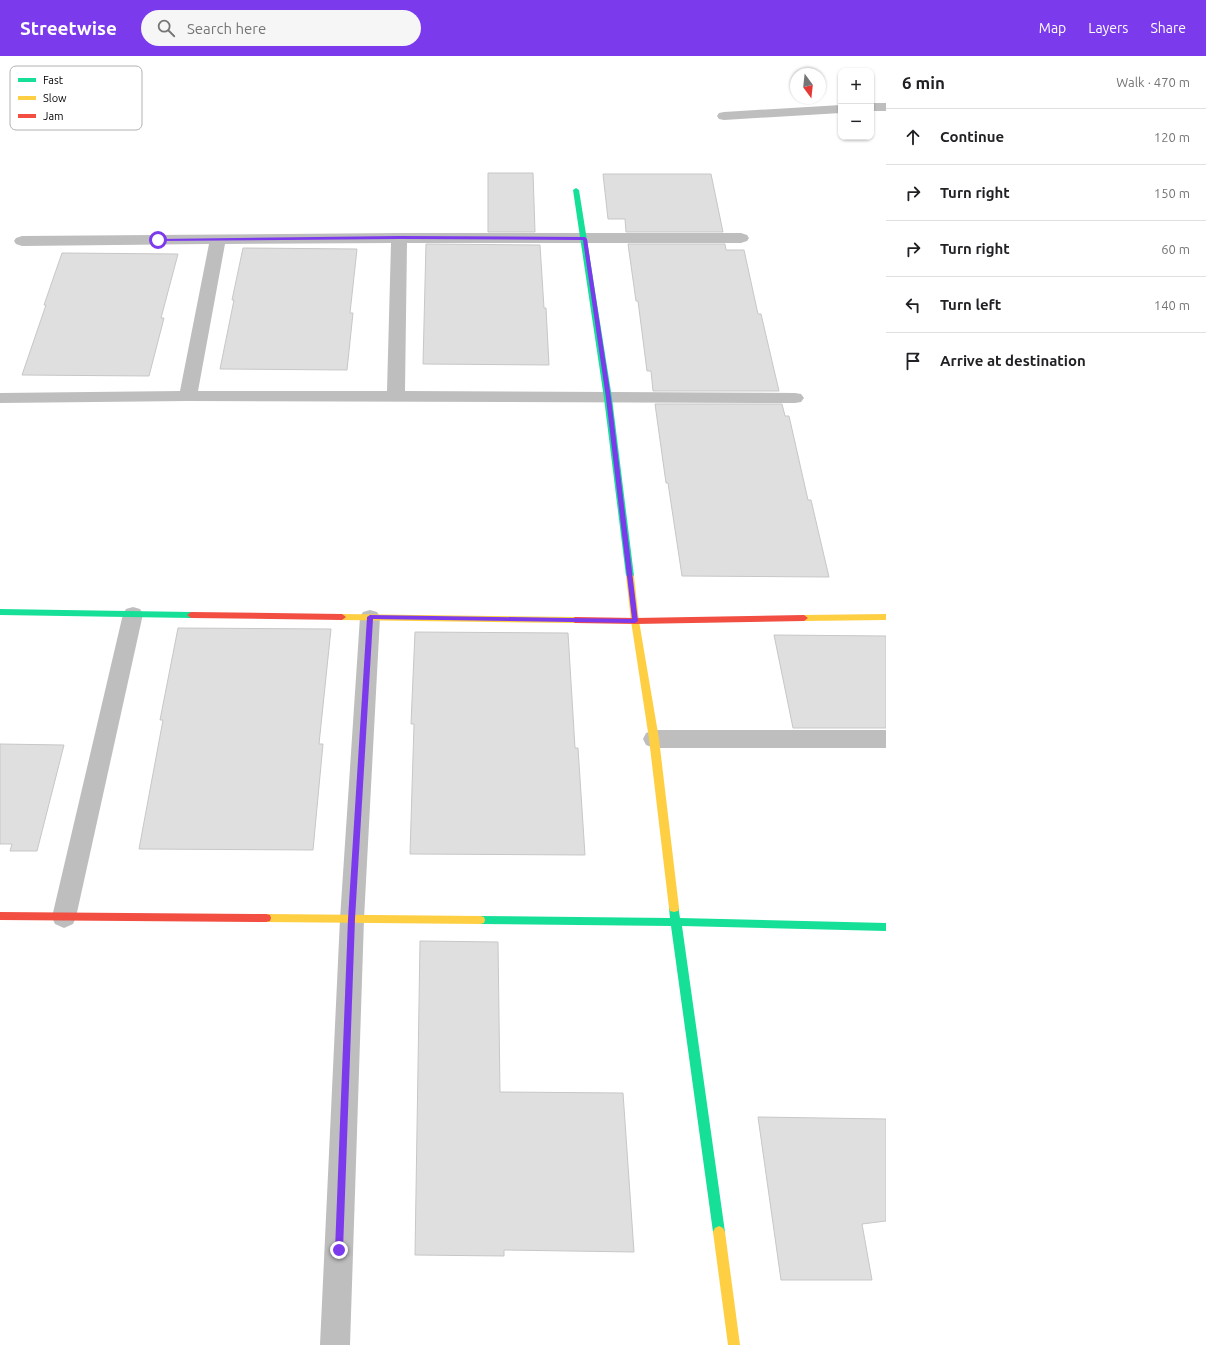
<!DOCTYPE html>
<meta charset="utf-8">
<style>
:root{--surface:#fff;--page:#f6f6f6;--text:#202124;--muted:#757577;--line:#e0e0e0;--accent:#7c3aed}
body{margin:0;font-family:Ubuntu,sans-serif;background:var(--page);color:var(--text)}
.controls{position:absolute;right:12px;top:12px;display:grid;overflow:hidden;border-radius:8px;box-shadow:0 1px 3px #0004}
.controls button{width:36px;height:36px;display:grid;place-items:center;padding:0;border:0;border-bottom:1px solid var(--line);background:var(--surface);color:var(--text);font:20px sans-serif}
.compass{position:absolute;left:790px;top:12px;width:36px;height:36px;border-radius:50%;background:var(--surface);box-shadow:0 1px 3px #0004;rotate:165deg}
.stop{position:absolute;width:12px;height:12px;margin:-9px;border:3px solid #7c3aed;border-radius:50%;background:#fff}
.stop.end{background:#7c3aed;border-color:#fff;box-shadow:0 1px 4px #0008}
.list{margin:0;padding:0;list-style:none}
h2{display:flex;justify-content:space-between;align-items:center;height:52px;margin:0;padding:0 16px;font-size:17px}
h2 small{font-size:13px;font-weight:400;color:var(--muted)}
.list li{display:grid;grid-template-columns:26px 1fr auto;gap:12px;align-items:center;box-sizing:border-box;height:56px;padding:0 16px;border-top:1px solid var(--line)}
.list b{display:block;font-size:15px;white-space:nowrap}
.list em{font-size:13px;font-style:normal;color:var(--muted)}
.icon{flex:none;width:22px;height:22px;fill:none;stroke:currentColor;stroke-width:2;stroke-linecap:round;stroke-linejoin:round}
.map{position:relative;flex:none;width:886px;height:1289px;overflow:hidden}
header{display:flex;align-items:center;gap:24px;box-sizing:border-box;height:56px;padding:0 20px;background:var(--accent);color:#fff}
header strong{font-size:19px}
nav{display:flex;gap:22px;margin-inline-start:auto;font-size:14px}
.search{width:280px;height:36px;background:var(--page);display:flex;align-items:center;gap:10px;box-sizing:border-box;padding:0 14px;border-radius:22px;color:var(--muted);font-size:15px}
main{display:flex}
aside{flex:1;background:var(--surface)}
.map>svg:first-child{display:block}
.building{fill:#dfdfdf;stroke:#c7c7c7}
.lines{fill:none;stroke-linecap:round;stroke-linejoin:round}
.street{fill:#bebebe;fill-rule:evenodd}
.fast{fill:#16e098;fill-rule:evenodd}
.slow{fill:#ffcf43;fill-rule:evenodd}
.jam{fill:#f24e42;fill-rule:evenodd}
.route{fill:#7c3aed}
.key{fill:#fff;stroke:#b2b2b2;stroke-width:1}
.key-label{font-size:11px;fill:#000}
</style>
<header>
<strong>Streetwise</strong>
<div class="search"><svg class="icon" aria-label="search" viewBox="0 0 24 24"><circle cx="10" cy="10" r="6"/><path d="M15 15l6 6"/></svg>Search here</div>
<nav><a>Map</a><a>Layers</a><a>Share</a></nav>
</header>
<main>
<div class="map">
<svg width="886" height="1289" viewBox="0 0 886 1289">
<rect width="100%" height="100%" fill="#fff"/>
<!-- building -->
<g class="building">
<polygon points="488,117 533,117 535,176 488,176"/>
<polygon points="603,118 711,118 723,176 626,176 625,163 608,163"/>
<polygon points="426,188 540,189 544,252 546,252 549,309 423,308"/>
<polygon points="628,188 725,188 726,194 744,194 758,258 761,258 779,335 653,335 651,315 647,315 638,245 636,245"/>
<polygon points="243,192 357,193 350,257 353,257 347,314 220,313 234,244 232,244"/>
<polygon points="62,197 178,198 161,262 164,262 149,320 22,319 46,249 44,249"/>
<polygon points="655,348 782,348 785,360 789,360 808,444 811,444 829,521 682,520 668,427 666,427"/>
<polygon points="178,572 331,573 319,688 323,688 313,794 139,793 163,664 160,664"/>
<polygon points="415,576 568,577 575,692 578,692 585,799 410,798 414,668 411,668"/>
<polygon points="774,579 886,580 886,672 793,672"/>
<polygon points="0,688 64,689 37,795 10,795 12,788 0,788"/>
<polygon points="420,885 498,886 500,1036 623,1037 634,1196 504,1194 504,1200 415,1199"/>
<polygon points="758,1061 886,1063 886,1165 862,1168 872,1224 781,1224"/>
</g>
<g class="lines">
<!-- street -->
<g class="street">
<rect x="871" y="47" width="15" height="8"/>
<polygon points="841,49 841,57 724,64 719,63 717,60 719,57 724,56"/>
<path d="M399,177H741L747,179L749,182L747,185L741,187H407L405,335L795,337L801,338L804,342L801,346L795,347L188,345L0,347V337L180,335L209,188L22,190L16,188L14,185L16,182L22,180ZM391,187L387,335H198L225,188Z"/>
<polygon points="133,551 140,553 143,558 76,861 73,868 64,872 55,868 52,861 123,558 126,553"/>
<polygon points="370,554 377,556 380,561 364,863 350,1289 320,1289 340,863 360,561 363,556"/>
<polygon points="654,674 886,674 886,692 654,692 646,689 643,683 646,677"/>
</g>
<!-- fast -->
<g class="fast">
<polygon points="576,132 579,134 612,342 634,520 630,523 626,520 604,342 573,134"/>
<polygon points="0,553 191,556 195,559 191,562 0,559"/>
<polygon points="674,848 678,849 680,862 886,867 886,875 682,870 725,1176 723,1180 719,1182 715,1180 713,1176 671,870 480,868 476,867 475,864 476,861 480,860 670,862 669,852 670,849"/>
</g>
<!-- slow -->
<g class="slow">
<polygon points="630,517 634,520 639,565 659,683 679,852 678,855 674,856 670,855 669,852 649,683 631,565 626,520"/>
<polygon points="342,558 575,561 579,564 575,567 342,564 338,561"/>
<polygon points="886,558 886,564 804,565 800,562 804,559"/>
<polygon points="266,858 480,860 484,861 485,864 484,867 480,868 266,866 262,865 261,862 262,859"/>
<polygon points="719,1170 723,1172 725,1176 740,1289 728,1289 713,1176 715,1172"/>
</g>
<!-- jam -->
<g class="jam">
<polygon points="191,556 342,558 346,561 342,564 191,562 187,559"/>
<polygon points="804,559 808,562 804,565 635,568 575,567 571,564 575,561 635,562"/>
<polygon points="0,856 266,858 270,859 271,862 270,865 266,866 0,864"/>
</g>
</g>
<!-- route -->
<polygon class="route" points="399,180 585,181 587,183 611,342 638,565 635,567 373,563 355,863 343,1194 342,1197 339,1199 336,1197 335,1194 348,863 367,561 370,559 632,563 606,342 583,184 399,183 158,185 155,184 158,183"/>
<!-- legend -->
<rect x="10" y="10" width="132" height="64" rx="6" class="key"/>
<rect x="18" y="22" width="18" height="4" fill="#16e098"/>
<rect x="18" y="40" width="18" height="4" fill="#ffcf43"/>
<rect x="18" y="58" width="18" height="4" fill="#f24e42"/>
<g class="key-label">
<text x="43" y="28">Fast</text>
<text x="43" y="46">Slow</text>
<text x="43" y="64">Jam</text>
</g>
</svg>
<div class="controls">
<button>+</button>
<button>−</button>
</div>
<svg class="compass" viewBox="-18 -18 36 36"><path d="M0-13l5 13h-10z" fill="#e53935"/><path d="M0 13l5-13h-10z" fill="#757577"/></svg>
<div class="stop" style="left:158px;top:184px"></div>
<div class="stop end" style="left:339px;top:1194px"></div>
</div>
<aside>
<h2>6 min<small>Walk · 470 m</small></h2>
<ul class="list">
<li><svg class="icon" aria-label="ahead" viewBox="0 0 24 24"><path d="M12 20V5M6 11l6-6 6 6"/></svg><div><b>Continue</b></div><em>120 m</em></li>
<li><svg class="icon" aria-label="right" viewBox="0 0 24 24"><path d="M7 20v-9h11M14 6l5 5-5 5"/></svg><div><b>Turn right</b></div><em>150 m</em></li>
<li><svg class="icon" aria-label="right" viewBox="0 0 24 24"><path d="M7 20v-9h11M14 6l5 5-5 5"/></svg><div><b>Turn right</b></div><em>60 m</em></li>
<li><svg class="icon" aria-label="left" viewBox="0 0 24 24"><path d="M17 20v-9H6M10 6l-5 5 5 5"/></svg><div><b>Turn left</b></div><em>140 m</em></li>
<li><svg class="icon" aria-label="arrive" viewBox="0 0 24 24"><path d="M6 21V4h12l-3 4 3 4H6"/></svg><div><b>Arrive at destination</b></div></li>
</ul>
</aside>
</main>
